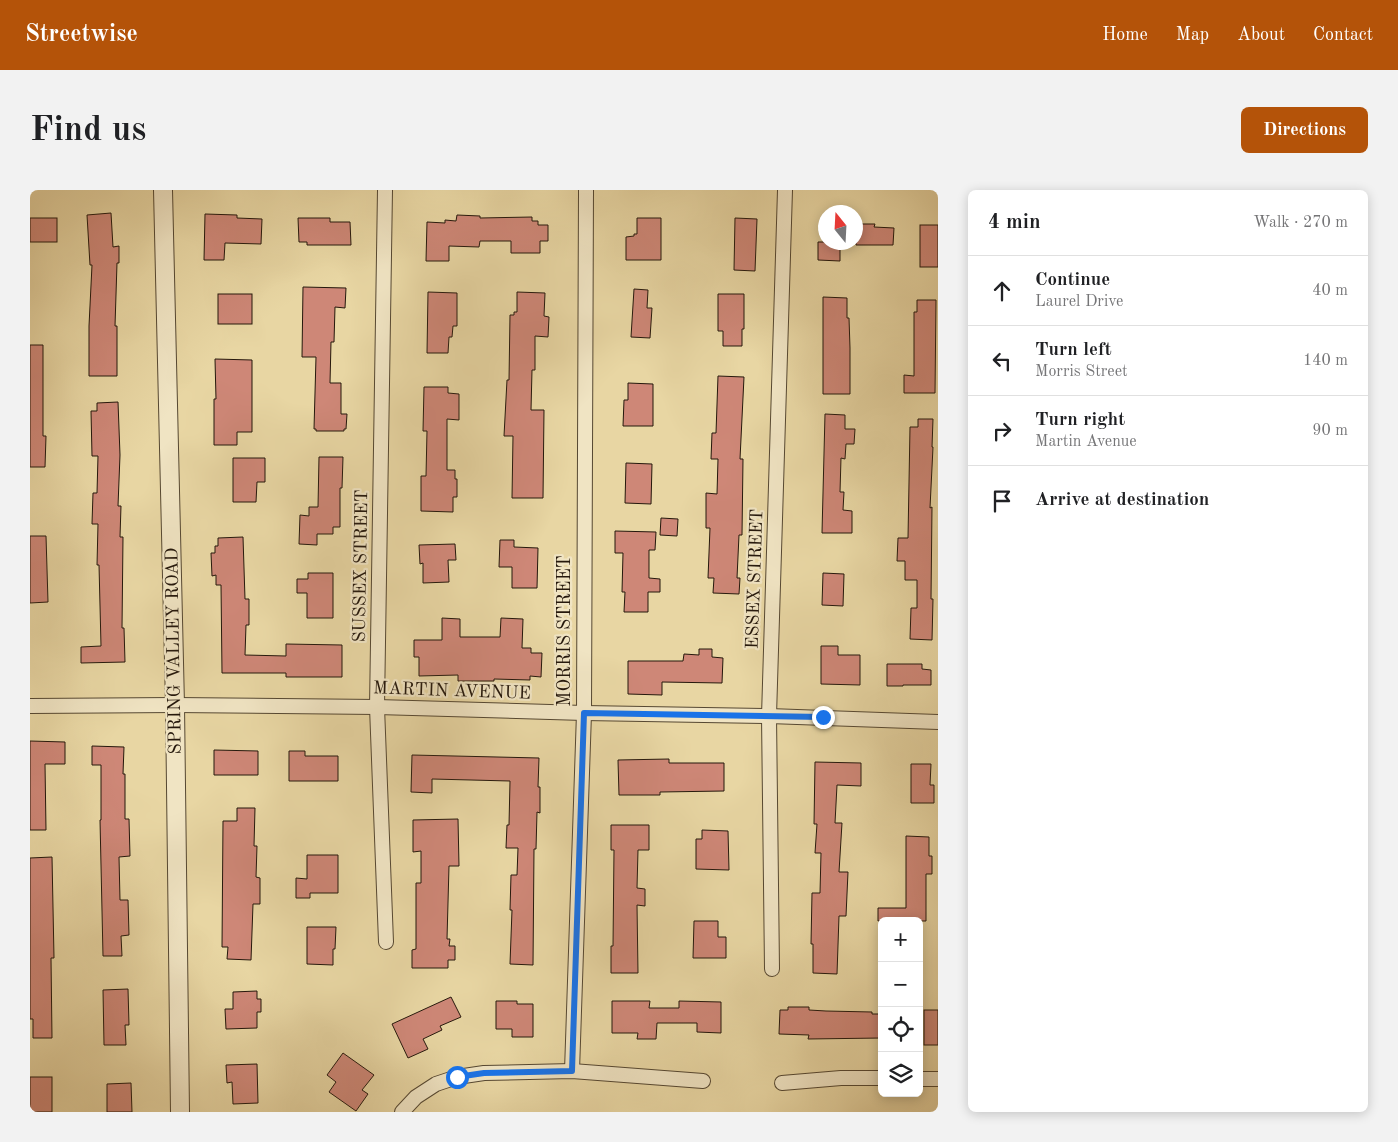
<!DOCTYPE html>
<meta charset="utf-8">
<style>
:root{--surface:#fff;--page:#f2f2f2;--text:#202124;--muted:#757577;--line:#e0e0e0;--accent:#b45309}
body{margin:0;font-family:"Old Standard TT",serif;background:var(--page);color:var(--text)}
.controls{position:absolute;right:15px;bottom:15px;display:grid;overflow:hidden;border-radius:8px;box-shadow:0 2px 12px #0003}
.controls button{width:45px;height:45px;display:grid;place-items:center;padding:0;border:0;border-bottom:1px solid var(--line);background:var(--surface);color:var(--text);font:25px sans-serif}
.compass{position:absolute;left:788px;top:15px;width:45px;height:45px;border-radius:50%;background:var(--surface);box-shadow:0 2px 12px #0003;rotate:342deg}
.stop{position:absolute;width:15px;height:15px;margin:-11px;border:4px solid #1a73e8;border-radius:50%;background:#fff}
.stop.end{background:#1a73e8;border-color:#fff;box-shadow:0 1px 5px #0008}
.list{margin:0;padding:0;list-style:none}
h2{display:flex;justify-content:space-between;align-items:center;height:65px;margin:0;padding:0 20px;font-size:21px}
h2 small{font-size:16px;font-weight:400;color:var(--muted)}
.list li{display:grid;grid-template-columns:32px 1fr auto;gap:15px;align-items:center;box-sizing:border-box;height:70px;padding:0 20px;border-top:1px solid var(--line)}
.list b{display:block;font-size:19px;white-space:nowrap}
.list p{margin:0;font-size:16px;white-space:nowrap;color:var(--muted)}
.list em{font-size:16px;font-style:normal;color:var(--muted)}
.icon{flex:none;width:28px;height:28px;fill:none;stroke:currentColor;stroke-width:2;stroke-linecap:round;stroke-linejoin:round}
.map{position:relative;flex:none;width:908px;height:922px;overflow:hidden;border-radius:8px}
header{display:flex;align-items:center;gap:30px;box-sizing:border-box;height:70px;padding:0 25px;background:var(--accent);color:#fff}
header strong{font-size:24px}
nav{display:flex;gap:28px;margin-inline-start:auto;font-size:18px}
.intro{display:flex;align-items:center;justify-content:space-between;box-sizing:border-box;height:120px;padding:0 30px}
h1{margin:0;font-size:35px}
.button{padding:12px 22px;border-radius:8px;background:var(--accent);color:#fff;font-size:18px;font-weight:700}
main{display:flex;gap:30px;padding:0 30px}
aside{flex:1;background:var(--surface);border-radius:8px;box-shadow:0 2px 12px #0003}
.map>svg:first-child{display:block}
.building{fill:#ce8777;stroke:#25180c}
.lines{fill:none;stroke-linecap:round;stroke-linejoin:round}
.minor-casing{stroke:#564832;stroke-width:16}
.tertiary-casing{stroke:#564832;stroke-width:20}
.minor{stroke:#f0e4c3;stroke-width:14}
.tertiary{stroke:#f0e4c3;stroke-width:18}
.route{stroke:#1a73e8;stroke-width:6}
.labels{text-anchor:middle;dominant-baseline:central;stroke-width:4.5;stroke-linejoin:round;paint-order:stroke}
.street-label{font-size:18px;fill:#25180c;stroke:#f0e4c3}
</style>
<header>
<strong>Streetwise</strong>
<nav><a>Home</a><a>Map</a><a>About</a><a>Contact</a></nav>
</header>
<div class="intro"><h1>Find us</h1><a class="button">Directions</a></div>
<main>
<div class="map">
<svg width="908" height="922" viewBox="0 0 908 922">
<rect width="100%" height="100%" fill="#e8d6a3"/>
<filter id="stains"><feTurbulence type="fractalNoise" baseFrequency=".004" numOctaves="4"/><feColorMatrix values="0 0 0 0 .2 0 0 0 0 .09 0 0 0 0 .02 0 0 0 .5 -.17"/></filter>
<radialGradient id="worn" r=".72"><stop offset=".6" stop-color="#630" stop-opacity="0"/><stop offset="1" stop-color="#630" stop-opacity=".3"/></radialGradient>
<!-- building -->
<g class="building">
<polygon points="81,23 83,57 89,56 89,73 87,73 85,136 87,136 87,186 59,186 59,136 62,75 60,75 57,25"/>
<polygon points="175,24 207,25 207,28 232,29 231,54 195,53 194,70 174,70"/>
<polygon points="427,25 450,26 450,28 502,27 502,31 508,31 508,35 518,35 518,51 510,51 510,63 481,63 481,51 450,51 449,57 419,56 419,71 396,71 397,32 415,33 415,30 426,31"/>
<rect x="0" y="28" width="27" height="24"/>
<polygon points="268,28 300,28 300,32 320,32 321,55 277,55 277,52 269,52"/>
<polygon points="607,28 631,28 631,70 596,70 596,47 604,46 604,44 607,44"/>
<polygon points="705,28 727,29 725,81 704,80"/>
<polygon points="826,34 845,34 844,37 864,38 863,55 826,55"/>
<rect x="890" y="35" width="18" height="42"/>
<polygon points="788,52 810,52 810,71 788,70"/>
<polygon points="273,97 316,98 315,118 305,117 304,152 301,152 300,193 311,193 311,224 317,224 316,239 314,239 314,241 286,241 286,239 284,239 286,167 272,167"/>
<polygon points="604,99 618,100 617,118 622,118 620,148 601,147"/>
<polygon points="398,102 427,103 427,136 423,136 422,147 419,147 418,163 397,163"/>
<polygon points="487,102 515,103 514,126 519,127 518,147 505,146 505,180 502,180 501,220 514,220 513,308 482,308 483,246 474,246 477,190 479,190 480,125 484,125 484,122 487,122"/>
<rect x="188" y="104" width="34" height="30"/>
<polygon points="688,104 714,104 714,139 712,139 712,156 693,156 693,141 688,141"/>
<polygon points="793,107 817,108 817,128 819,128 820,158 820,204 793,204"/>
<polygon points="887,110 906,110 905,203 874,203 874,185 884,186 884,122 887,122"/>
<polygon points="0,155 13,155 13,246 16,246 15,277 0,277"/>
<polygon points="185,169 222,170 222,242 207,242 207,255 184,255 184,209 186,209"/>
<polygon points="688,186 714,187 710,269 713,269 712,345 709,345 707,388 710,388 709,404 683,403 684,388 678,388 680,338 676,338 676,303 687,304 688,269 681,269 682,243 686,243"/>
<polygon points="598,193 623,194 623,236 593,236 594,210 598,210"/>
<polygon points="394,197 418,197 418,203 429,204 429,230 417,229 417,280 425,280 425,289 427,289 427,307 423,307 423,322 391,321 391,286 396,286 397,241 393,241"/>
<polygon points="88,212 90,265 88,316 91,316 90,347 93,347 92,438 94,438 95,472 51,473 51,457 71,456 69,375 67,375 68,334 62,334 63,303 67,303 68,266 62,266 61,221 67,221 67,213"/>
<polygon points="795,224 815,225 815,239 825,239 824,254 816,254 815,269 811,268 810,302 814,302 813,320 822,321 822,343 792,343"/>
<polygon points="888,229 903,229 902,257 903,257 900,318 902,317 901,409 903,409 902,450 880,449 881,418 887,418 887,390 875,390 875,371 867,371 868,348 878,348 880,237 888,237"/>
<polygon points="289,267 313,267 312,298 310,298 310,337 303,337 303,344 287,344 287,355 269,354 270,325 279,326 279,317 288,317"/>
<polygon points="203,268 235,268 235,292 227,292 226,312 203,312"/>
<polygon points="596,273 622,274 621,314 595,313"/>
<polygon points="631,328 648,329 647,346 630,345"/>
<polygon points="585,341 626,342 625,360 619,360 619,388 630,389 630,402 618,402 618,422 594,422 595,402 592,402 593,363 585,363"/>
<polygon points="0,346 16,346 18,412 0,413"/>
<polygon points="213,347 215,409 219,409 219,435 216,435 215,465 256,466 256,454 312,455 312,487 256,487 256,483 192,483 191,395 186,395 186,385 182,386 181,363 185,363 185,356 188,356 188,348"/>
<polygon points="470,350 484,350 484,357 508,358 507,398 482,398 482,377 469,377"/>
<polygon points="425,354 426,370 418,370 419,392 393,393 393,373 390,374 389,355"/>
<polygon points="278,383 303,383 303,428 277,428 277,403 267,403 267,389 278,389"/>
<polygon points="793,383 814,384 813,416 792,415"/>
<polygon points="412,428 430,429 430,447 470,447 471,428 493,429 492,458 501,458 501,463 512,463 511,487 500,486 500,490 464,489 464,491 428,491 428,485 389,486 389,467 384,467 384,450 412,450"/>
<polygon points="791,456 808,456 808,465 830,465 830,495 791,494"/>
<polygon points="669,459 682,459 682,467 693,468 692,493 632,492 632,505 598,504 598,471 653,471 654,464 669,465"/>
<polygon points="857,474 892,474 892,479 901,480 901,495 873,495 873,496 857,496"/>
<polygon points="0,551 35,552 35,574 15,574 16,640 0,640"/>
<polygon points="62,556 94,557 93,584 95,584 95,629 99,629 100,666 89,667 90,710 98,710 99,745 91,746 92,766 73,766 70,630 71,630 71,575 62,575"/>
<polygon points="184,560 228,561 228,585 184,585"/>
<polygon points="259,561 275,561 275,566 308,566 308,591 259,591"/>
<polygon points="382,565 509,568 508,597 510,597 510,623 507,622 506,659 504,659 503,775 480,774 482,720 480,720 481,685 487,685 488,658 476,658 477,635 479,635 480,591 402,589 402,603 381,602"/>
<polygon points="639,569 639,573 694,573 694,601 630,602 630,605 589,605 588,570"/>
<polygon points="785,572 831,573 831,596 807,595 805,633 812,633 809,682 818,682 816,726 809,726 807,784 783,783 783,754 781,754 782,703 790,703 791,663 785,663 787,634 784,634"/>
<polygon points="881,574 901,574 900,595 904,595 904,613 881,613"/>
<polygon points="207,618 225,618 224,656 227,656 226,687 230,688 230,714 223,714 221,770 197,769 198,757 192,757 193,631 207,631"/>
<polygon points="428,629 429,676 419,676 417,749 420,749 419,756 425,756 425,770 418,770 418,778 382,778 382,760 386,759 386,693 391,693 391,661 383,662 383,630"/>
<polygon points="581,635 619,635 619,660 608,660 607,698 615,699 615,716 607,715 608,783 581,783 581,756 583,756 584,660 581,660"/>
<polygon points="672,640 698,641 699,680 666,679 666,649 672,649"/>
<polygon points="876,646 899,647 899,666 902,666 902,684 896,684 896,731 848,731 848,718 876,718"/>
<polygon points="277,665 308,665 308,703 280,703 280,708 266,708 266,688 277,689"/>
<polygon points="22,667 24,768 21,768 22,848 3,848 3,829 0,829 0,668"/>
<polygon points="664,731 688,731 688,747 696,747 696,768 663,768"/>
<polygon points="277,737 306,737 305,759 303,759 303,775 277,774"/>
<polygon points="98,799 99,835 95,835 96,855 74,855 73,800"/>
<polygon points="227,801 227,809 231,809 231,822 227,822 227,838 196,839 195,819 203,819 203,802"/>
<polygon points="421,807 431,827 410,836 412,840 393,849 398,859 378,868 362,834"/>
<polygon points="466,811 487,811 487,814 503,814 503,847 482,847 482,839 466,839"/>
<polygon points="582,811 620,811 619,818 649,818 649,811 691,812 691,843 667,842 667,833 627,833 626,849 607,849 608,843 582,843"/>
<polygon points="758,817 779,817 779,820 796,821 842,822 842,824 852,824 852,848 778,849 779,845 749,844 750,820 758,820"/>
<rect x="894" y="820" width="14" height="35"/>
<polygon points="313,863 344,885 332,900 338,904 326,921 299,902 306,892 297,885"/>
<polygon points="227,874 228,913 203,914 202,892 197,893 196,875"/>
<rect x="0" y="887" width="22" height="35"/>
<polygon points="101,893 102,922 77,922 77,894"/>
</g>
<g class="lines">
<defs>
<g id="minor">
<polyline points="355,0 347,517 356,752"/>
<polyline points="0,516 145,515 347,517 554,523 739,526 908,532"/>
<polyline points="742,779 739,526 755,0"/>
<polyline points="542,881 554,523 556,0"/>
<polyline points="889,889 908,889"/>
<polyline points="752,893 811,888 852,888"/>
<polyline points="372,922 386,907 406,894 427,887 454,883 542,881 673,891"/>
</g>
<polyline id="tertiary" points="133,0 145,515 150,922"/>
</defs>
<!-- minor casing -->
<use href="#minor" class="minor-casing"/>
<!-- tertiary casing -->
<use href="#tertiary" class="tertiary-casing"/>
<!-- minor -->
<use href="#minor" class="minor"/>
<!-- tertiary -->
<use href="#tertiary" class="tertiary"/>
</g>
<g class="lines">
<!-- route -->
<polyline class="route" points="427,887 454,883 542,881 554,523 793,527"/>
</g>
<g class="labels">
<!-- street labels -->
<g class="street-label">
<text transform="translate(331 376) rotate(-89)">SUSSEX STREET</text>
<text transform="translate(725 389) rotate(-88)">ESSEX STREET</text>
<text transform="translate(535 441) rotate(-90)">MORRIS STREET</text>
<text transform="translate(144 461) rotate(-91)">SPRING VALLEY ROAD</text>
<text transform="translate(422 501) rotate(2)">MARTIN AVENUE</text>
</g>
</g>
<rect width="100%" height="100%" filter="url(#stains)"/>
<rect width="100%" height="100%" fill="url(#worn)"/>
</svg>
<div class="controls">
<button>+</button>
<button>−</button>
<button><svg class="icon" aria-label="locate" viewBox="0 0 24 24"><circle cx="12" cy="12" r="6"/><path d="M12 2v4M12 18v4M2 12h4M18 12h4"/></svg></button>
<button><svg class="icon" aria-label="layers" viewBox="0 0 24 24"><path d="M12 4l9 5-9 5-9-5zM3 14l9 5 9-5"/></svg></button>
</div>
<svg class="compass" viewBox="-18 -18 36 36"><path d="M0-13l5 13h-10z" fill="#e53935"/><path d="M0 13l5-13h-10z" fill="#757577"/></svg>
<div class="stop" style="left:427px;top:887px"></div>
<div class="stop end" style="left:793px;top:527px"></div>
</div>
<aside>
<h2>4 min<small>Walk · 270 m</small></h2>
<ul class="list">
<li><svg class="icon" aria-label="ahead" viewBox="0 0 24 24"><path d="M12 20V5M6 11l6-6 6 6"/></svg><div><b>Continue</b><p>Laurel Drive</p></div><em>40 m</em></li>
<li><svg class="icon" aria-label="left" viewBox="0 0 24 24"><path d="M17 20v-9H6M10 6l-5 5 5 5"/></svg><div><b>Turn left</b><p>Morris Street</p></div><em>140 m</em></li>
<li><svg class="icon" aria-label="right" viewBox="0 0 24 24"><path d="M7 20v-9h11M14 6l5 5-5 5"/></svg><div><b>Turn right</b><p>Martin Avenue</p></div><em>90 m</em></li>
<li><svg class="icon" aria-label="arrive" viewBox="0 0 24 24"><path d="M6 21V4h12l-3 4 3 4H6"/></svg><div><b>Arrive at destination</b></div></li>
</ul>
</aside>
</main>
